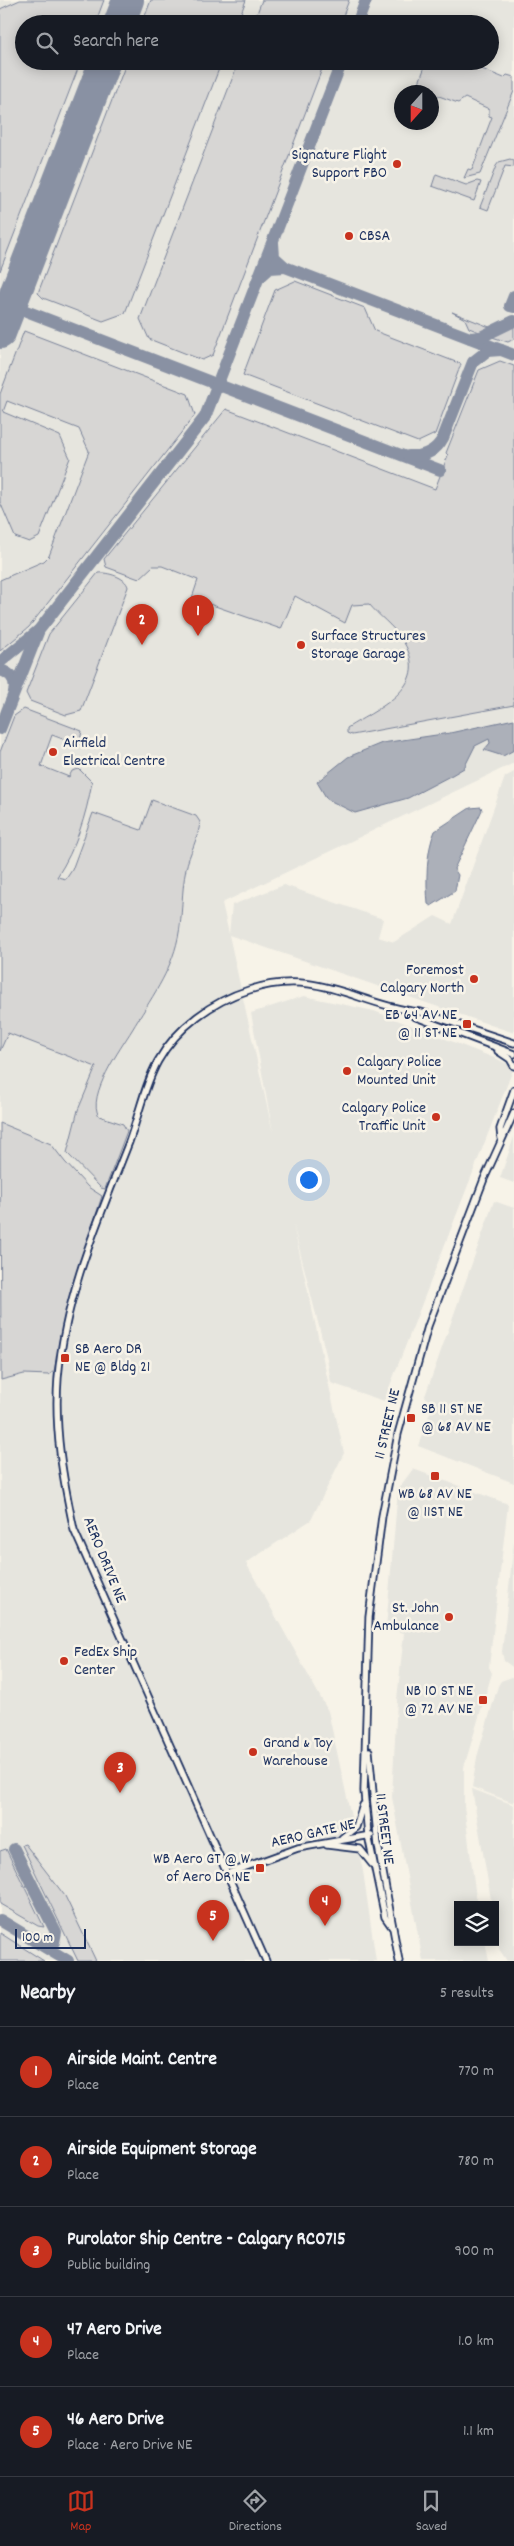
<!DOCTYPE html>
<meta charset="utf-8">
<style>
:root{--surface:#171b24;--page:#242831;--text:#f1f3f6;--muted:#9ea1a6;--line:#363941;--accent:#c8321e}
body{margin:0;font-family:Dekko,sans-serif;background:var(--page);color:var(--text)}
.controls{position:absolute;right:15px;bottom:15px;display:grid;overflow:hidden;border-radius:0px;box-shadow:0 2px 12px #0003}
.controls button{width:45px;height:45px;display:grid;place-items:center;padding:0;border:0;border-bottom:1px solid var(--line);background:var(--surface);color:var(--text);font:25px sans-serif}
.compass{position:absolute;left:394px;top:85px;width:45px;height:45px;border-radius:50%;background:var(--surface);box-shadow:0 2px 12px #0003;rotate:201deg}
.scale{position:absolute;left:15px;bottom:12px;width:71px;box-sizing:border-box;padding-left:5px;border:2px solid #1b2f5e;border-top:0;font-size:14px;line-height:18px;white-space:nowrap;color:#1b2f5e;-webkit-text-stroke:4px #f7f3e8;paint-order:stroke}
.you{position:absolute;left:308px;top:1179px;width:18px;height:18px;margin:-12px;border:4px solid #fff;border-radius:50%;background:#1a73e8;box-shadow:0 0 0 8px #1a73e833}
.badge{display:grid;place-items:center;width:32px;height:32px;border-radius:50%;background:var(--accent);color:#fff;font-size:16px;font-weight:700}
.pin{position:absolute;translate:-50% -41px;filter:drop-shadow(0 1px 2px #0008)}
.pin::after{content:'';position:absolute;top:26px;width:18px;height:15px;background:inherit;clip-path:polygon(0 0,100% 0,50% 100%)}
.list{margin:0;padding:0;list-style:none}
h2{display:flex;justify-content:space-between;align-items:center;height:65px;margin:0;padding:0 20px;font-size:21px}
h2 small{font-size:16px;font-weight:400;color:var(--muted)}
.list li{display:grid;grid-template-columns:32px 1fr auto;gap:15px;align-items:center;box-sizing:border-box;height:90px;padding:0 20px;border-top:1px solid var(--line)}
.list b{display:block;font-size:19px;white-space:nowrap}
.list p{margin:0;font-size:16px;white-space:nowrap;color:var(--muted)}
.list em{font-size:16px;font-style:normal;color:var(--muted)}
.icon{flex:none;width:28px;height:28px;fill:none;stroke:currentColor;stroke-width:2;stroke-linecap:round;stroke-linejoin:round}
.map{position:relative;flex:none;width:514px;height:1961px;overflow:hidden}
.search{position:absolute;background:var(--surface);box-shadow:0 2px 12px #0003;left:15px;right:15px;top:15px;height:55px;display:flex;align-items:center;gap:12px;box-sizing:border-box;padding:0 18px;border-radius:28px;color:var(--muted);font-size:19px}
.sheet{height:515px;background:var(--surface)}
nav{display:flex;justify-content:space-around;align-items:center;box-sizing:border-box;height:70px;border-top:1px solid var(--line);background:var(--surface);font-size:14px;color:var(--muted)}
nav a{display:grid;justify-items:center;gap:2px}
nav .on{color:var(--accent)}
.map>svg:first-child{display:block}
.built{fill:#e6e5de;fill-rule:evenodd}
.green{fill:#d7d6d4;stroke:#798299}
.water{fill:#acb0b9;stroke:#727c95}
.lines{fill:none;stroke-linecap:round;stroke-linejoin:round}
.taxiway{stroke:#8991a3;stroke-width:12}
.runway{stroke:#8991a3;stroke-width:32}
.tertiary-casing{stroke:#1b2f5e;stroke-width:9}
.tertiary{stroke:#f7f3e8;stroke-width:5.5}
.poi-dot{fill:#c8321e;stroke:#f7f3e8;stroke-width:2}
.labels{text-anchor:middle;dominant-baseline:central;stroke-width:5;stroke-linejoin:round;paint-order:stroke}
.poi-label{font-size:16px;fill:#1b2f5e;stroke:#f7f3e8;text-anchor:start}
.street-label{font-size:16px;fill:#1b2f5e;stroke:#f7f3e8}
</style>
<div class="map">
<svg width="514" height="1961" viewBox="0 0 514 1961">
<rect width="100%" height="100%" fill="#f7f3e8"/>
<filter id="ink" filterUnits="userSpaceOnUse"><feTurbulence type="fractalNoise" baseFrequency=".02" numOctaves="2"/><feDisplacementMap in="SourceGraphic" scale="10" xChannelSelector="R" yChannelSelector="G"/><feConvolveMatrix kernelMatrix="1 2 1 2 8 2 1 2 1" color-interpolation-filters="sRGB"/></filter>
<g filter="url(#ink)">
<!-- built -->
<g class="built">
<path d="M0,0H514V763L222,903L229,934L232,905L284,885L383,919L378,937L394,942L435,916L452,924L505,777L514,772V1033L229,935L273,1133L251,1013L304,996L374,1011L497,1059L514,1067L384,1401L331,1383L327,1358L293,1224L344,1453L311,1520L246,1563L328,1711L363,1871L376,1961H0ZM24,24H490V61H24ZM402,92H432V122H402Z"/>
<polygon points="514,1137 514,1183 500,1178"/>
<polygon points="494,1201 514,1208 514,1483 418,1446 432,1407 425,1396"/>
<polygon points="413,1469 508,1504 489,1667 492,1673 464,1767 464,1806 477,1905 458,1905 458,1942 485,1942 489,1961 423,1961 392,1797 397,1700 404,1633 386,1628 398,1489"/>
<polygon points="514,1541 514,1668 504,1661 502,1652"/>
<polygon points="512,1677 514,1678 514,1803 472,1787 477,1757 498,1686 501,1681"/>
<polygon points="472,1789 514,1805 514,1961 507,1961 499,1949 495,1926 495,1905 492,1905"/>
</g>
<!-- green -->
<g class="green">
<polygon points="20,0 104,0 95,24 24,24 24,61 81,61 0,271 0,9"/>
<polygon points="151,0 246,0 237,24 142,24"/>
<polygon points="262,0 349,0 340,24 253,24"/>
<polygon points="127,61 222,61 125,313 103,321 43,298 38,293"/>
<polygon points="239,61 325,61 213,355 202,360 149,339 140,319"/>
<polygon points="427,61 462,61 504,78 507,75 514,77 514,91 480,174 464,178 468,169 472,170 492,117 489,116 489,109 465,98 458,103 417,88"/>
<polygon points="510,159 514,161 514,167 505,166 488,210 480,207 496,166 499,162"/>
<polygon points="436,174 466,185 477,181 481,182 474,201 432,186"/>
<polygon points="295,281 365,308 375,331 461,364 435,434 418,442 243,375 275,290"/>
<polygon points="452,312 492,328 482,333 469,328 465,319"/>
<polygon points="514,326 514,339 508,342 492,337"/>
<polygon points="24,331 188,394 195,415 29,627 0,651 0,580 44,561 49,556 89,451 79,429 7,401 3,412 60,436 70,458 39,537 29,542 15,537 0,502 0,394"/>
<path d="M500,361L514,366V705L352,735L347,733V728C380,707 434,686 401,638C393,626 379,616 369,604L352,605L345,623L295,596L281,629L192,598L198,580L162,566H153L139,579L106,567L104,559L226,409L435,489L448,455L446,453L479,370Z"/>
<path d="M98,573C107,572 126,577 128,587L81,711L66,715L30,701L26,693L49,634Z"/>
<path d="M24,709L82,731L79,745L52,735L41,766L69,777L72,771L79,769L92,782C86,816 76,848 57,877L66,879L72,870L93,813L141,830L152,800L196,816L200,822C199,837 189,854 186,869C181,892 183,915 178,938C171,972 150,1000 132,1030C121,1048 86,1096 99,1116L123,1124L127,1131L105,1189L101,1188L67,1153L78,1110L96,1067L8,1033L0,1051V752L14,716Z"/>
<polygon points="0,1123 51,1144 65,1162 88,1187 102,1196 70,1295 54,1371 49,1375 24,1374 1,1380"/>
<polygon points="25,1844 65,1896 96,1961 78,1961 22,1845"/>
<polygon points="6,1849 44,1927 38,1926 0,1904 0,1851"/>
<polygon points="0,1933 44,1961 0,1961"/>
</g>
<!-- water -->
<g class="water">
<polygon points="514,719 514,750 503,756 484,750 490,743 489,739 475,746 464,768 452,775 408,798 355,813 327,799 317,782 348,757 382,743 450,733"/>
<path d="M481,807L482,810L454,869L458,875L455,891L431,906L428,904C426,882 426,851 435,831L470,808Z"/>
</g>
<g class="lines">
<!-- taxiway -->
<g class="taxiway">
<polyline points="357,24 366,0"/>
<polyline points="285,267 514,355"/>
<polyline points="260,277 270,268 285,267 274,257 273,243"/>
<polyline points="514,296 510,306 514,307"/>
<polyline points="0,301 440,470"/>
<polyline points="470,338 481,337 514,321"/>
<path d="M409,456C424,457 436,451 443,438L473,362L487,351L501,350"/>
<polyline points="0,662 38,631"/>
<path d="M0,670C11,673 17,680 14,692"/>
<polyline points="0,729 39,630 205,417 342,61"/>
<polyline points="14,1849 56,1932 54,1942 49,1945 40,1944"/>
<polyline points="0,1920 68,1961"/>
</g>
<!-- runway -->
<g class="runway">
<polyline points="119,24 128,0"/>
<polyline points="0,333 105,61"/>
</g>
<defs>
<g id="tertiary">
<polyline points="407,1012 416,1017 514,1054"/>
<polyline points="498,1051 510,1059 514,1066"/>
<polyline points="501,1138 500,1129 514,1090"/>
<polyline points="369,1751 378,1845 399,1961"/>
<polyline points="342,1838 356,1827 363,1805"/>
<polyline points="327,1845 360,1849 372,1864"/>
<polyline points="229,1873 298,1848 371,1835"/>
<polyline points="392,1927 385,1917 368,1835 364,1791 369,1617 382,1516 398,1434 428,1326 484,1179 514,1113"/>
<path d="M266,1961L74,1530C63,1479 54,1430 58,1378C65,1294 99,1219 129,1142C139,1115 144,1086 158,1061C177,1027 213,1001 249,990C319,967 358,1006 421,1012L514,1043"/>
</g>
</defs>
<!-- tertiary casing -->
<use href="#tertiary" class="tertiary-casing"/>
<!-- tertiary -->
<use href="#tertiary" class="tertiary"/>
</g>
</g>
<!-- markers -->
<g class="poi-dot">
<circle cx="397" cy="164" r="5"/>
<circle cx="349" cy="236" r="5"/>
<circle cx="301" cy="645" r="5"/>
<circle cx="53" cy="752" r="5"/>
<circle cx="474" cy="979" r="5"/>
<rect x="462" y="1019" width="10" height="10" rx="2.5"/>
<circle cx="347" cy="1071" r="5"/>
<circle cx="436" cy="1117" r="5"/>
<rect x="60" y="1353" width="10" height="10" rx="2.5"/>
<rect x="406" y="1413" width="10" height="10" rx="2.5"/>
<rect x="430" y="1471" width="10" height="10" rx="2.5"/>
<circle cx="449" cy="1617" r="5"/>
<circle cx="64" cy="1661" r="5"/>
<rect x="478" y="1695" width="10" height="10" rx="2.5"/>
<circle cx="253" cy="1752" r="5"/>
<rect x="255" y="1863" width="10" height="10" rx="2.5"/>
</g>
<g class="labels">
<!-- poi labels -->
<g class="poi-label">
<text x="387" y="155" text-anchor="end">Signature Flight<tspan x="387" dy="18">Support FBO</tspan></text>
<text x="359" y="236">CBSA</text>
<text x="311" y="636">Surface Structures<tspan x="311" dy="18">Storage Garage</tspan></text>
<text x="63" y="743">Airfield<tspan x="63" dy="18">Electrical Centre</tspan></text>
<text x="464" y="970" text-anchor="end">Foremost<tspan x="464" dy="18">Calgary North</tspan></text>
<text x="457" y="1015" text-anchor="end">EB 64 AV NE<tspan x="457" dy="18">@ 11 ST NE</tspan></text>
<text x="357" y="1062">Calgary Police<tspan x="357" dy="18">Mounted Unit</tspan></text>
<text x="426" y="1108" text-anchor="end">Calgary Police<tspan x="426" dy="18">Traffic Unit</tspan></text>
<text x="75" y="1349">SB Aero DR<tspan x="75" dy="18">NE @ Bldg 21</tspan></text>
<text x="421" y="1409">SB 11 ST NE<tspan x="421" dy="18">@ 68 AV NE</tspan></text>
<text x="435" y="1494" text-anchor="middle">WB 68 AV NE<tspan x="435" dy="18">@ 11ST NE</tspan></text>
<text x="439" y="1608" text-anchor="end">St. John<tspan x="439" dy="18">Ambulance</tspan></text>
<text x="74" y="1652">FedEx Ship<tspan x="74" dy="18">Center</tspan></text>
<text x="473" y="1691" text-anchor="end">NB 10 ST NE<tspan x="473" dy="18">@ 72 AV NE</tspan></text>
<text x="263" y="1743">Grand &amp; Toy<tspan x="263" dy="18">Warehouse</tspan></text>
<text x="250" y="1859" text-anchor="end">WB Aero GT @ W<tspan x="250" dy="18">of Aero DR NE</tspan></text>
</g>
<!-- street labels -->
<g class="street-label">
<text transform="translate(388 1424) rotate(-77)">11 STREET NE</text>
<text transform="translate(104 1560) rotate(68)">AERO DRIVE NE</text>
<text transform="translate(384 1829) rotate(83)">11 STREET NE</text>
<text transform="translate(313 1834) rotate(-13)">AERO GATE NE</text>
</g>
</g>
</svg>
<div class="controls">
<button><svg class="icon" aria-label="layers" viewBox="0 0 24 24"><path d="M12 4l9 5-9 5-9-5zM3 14l9 5 9-5"/></svg></button>
</div>
<svg class="compass" viewBox="-18 -18 36 36"><path d="M0-13l5 13h-10z" fill="#e53935"/><path d="M0 13l5-13h-10z" fill="#9ea1a6"/></svg>
<div class="scale">100 m</div>
<div class="you"></div>
<div class="pin badge" style="left:198px;top:636px">1</div>
<div class="pin badge" style="left:142px;top:645px">2</div>
<div class="pin badge" style="left:120px;top:1793px">3</div>
<div class="pin badge" style="left:325px;top:1926px">4</div>
<div class="pin badge" style="left:213px;top:1941px">5</div>
<div class="search"><svg class="icon" aria-label="search" viewBox="0 0 24 24"><circle cx="10" cy="10" r="6"/><path d="M15 15l6 6"/></svg>Search here</div>
</div>
<section class="sheet">
<h2>Nearby<small>5 results</small></h2>
<ul class="list">
<li><span class="badge">1</span><div><b>Airside Maint. Centre</b><p>Place</p></div><em>770 m</em></li>
<li><span class="badge">2</span><div><b>Airside Equipment Storage</b><p>Place</p></div><em>780 m</em></li>
<li><span class="badge">3</span><div><b>Purolator Ship Centre - Calgary RC0715</b><p>Public building</p></div><em>900 m</em></li>
<li><span class="badge">4</span><div><b>47 Aero Drive</b><p>Place</p></div><em>1.0 km</em></li>
<li><span class="badge">5</span><div><b>46 Aero Drive</b><p>Place · Aero Drive NE</p></div><em>1.1 km</em></li>
</ul>
</section>
<nav>
<a class="on"><svg class="icon" aria-label="map" viewBox="0 0 24 24"><path d="M3 6l6-2 6 2 6-2v14l-6 2-6-2-6 2zM9 4v14M15 6v14"/></svg>Map</a>
<a><svg class="icon" aria-label="directions" viewBox="0 0 24 24"><path d="M12 3l9 9-9 9-9-9zM9 14v-3h6M13 9l2 2-2 2"/></svg>Directions</a>
<a><svg class="icon" aria-label="saved" viewBox="0 0 24 24"><path d="M7 4h10v16l-5-4-5 4z"/></svg>Saved</a>
</nav>
